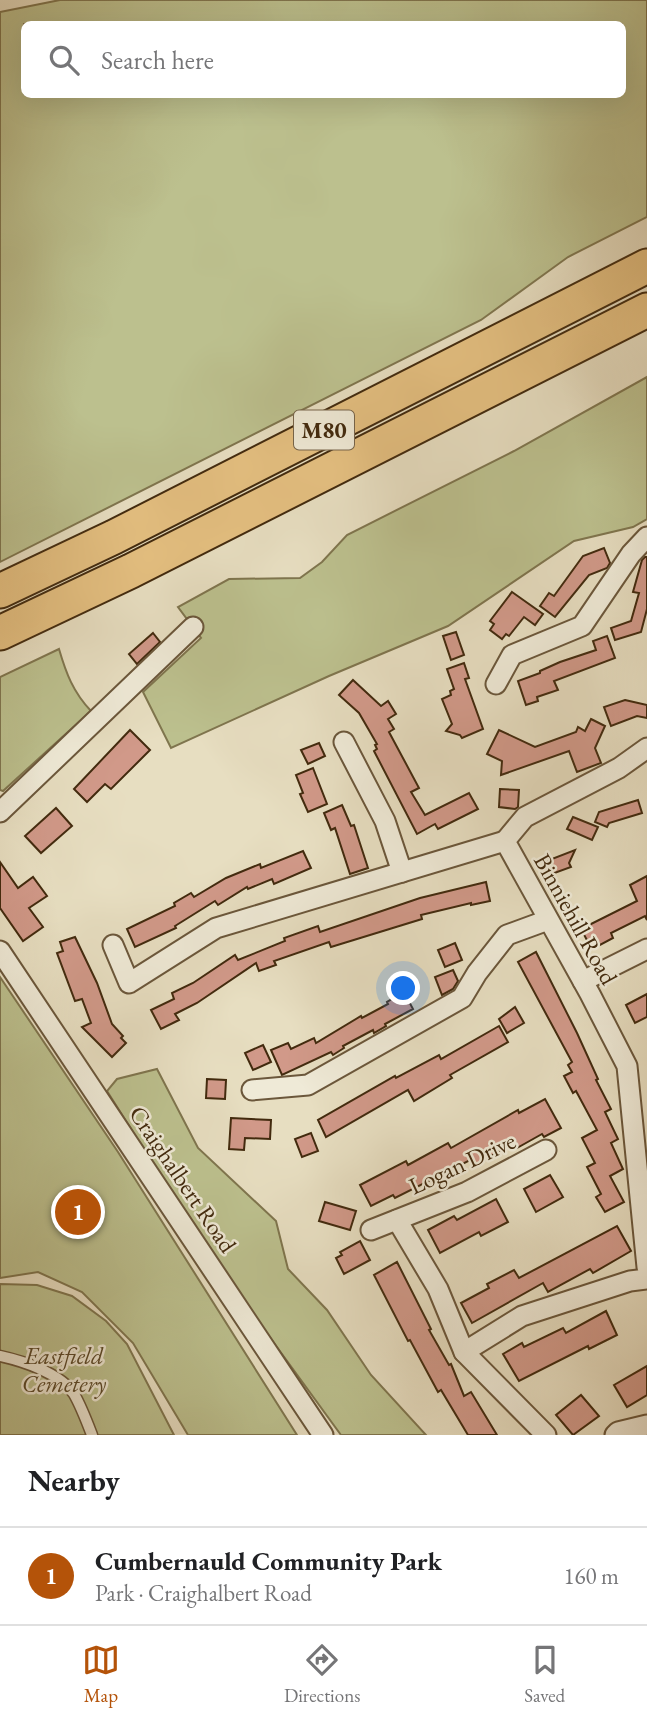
<!DOCTYPE html>
<meta charset="utf-8">
<style>
:root{--surface:#fff;--page:#f2f2f2;--text:#202124;--muted:#757577;--line:#e0e0e0;--accent:#b45309}
body{margin:0;font-family:"EB Garamond",serif;background:var(--page);color:var(--text)}
.you{position:absolute;left:404px;top:989px;width:24px;height:24px;margin:-18px;border:5px solid #fff;border-radius:50%;background:#1a73e8;box-shadow:0 0 0 10px #1a73e833}
.badge{display:grid;place-items:center;width:46px;height:46px;border-radius:50%;background:var(--accent);color:#fff;font-size:23px;font-weight:700}
.pin{position:absolute;translate:-50% -50%;border:4px solid #fff;box-shadow:0 2px 7px #0006}
.list{margin:0;padding:0;list-style:none}
h2{display:flex;justify-content:space-between;align-items:center;height:91px;margin:0;padding:0 28px;font-size:30px}
h2 small{font-size:23px;font-weight:400;color:var(--muted)}
.list li{display:grid;grid-template-columns:46px 1fr auto;gap:21px;align-items:center;box-sizing:border-box;height:98px;padding:0 28px;border-top:2px solid var(--line)}
.list b{display:block;font-size:26px;white-space:nowrap}
.list p{margin:0;font-size:23px;white-space:nowrap;color:var(--muted)}
.list em{font-size:23px;font-style:normal;color:var(--muted)}
.icon{flex:none;width:38px;height:38px;fill:none;stroke:currentColor;stroke-width:2;stroke-linecap:round;stroke-linejoin:round}
.map{position:relative;flex:none;width:647px;height:1435px;overflow:hidden}
.search{position:absolute;background:var(--surface);box-shadow:0 7px 28px #0002;left:21px;right:21px;top:21px;height:77px;display:flex;align-items:center;gap:18px;box-sizing:border-box;padding:0 24px;border-radius:10px;color:var(--muted);font-size:26px}
.sheet{height:189px;background:var(--surface)}
nav{display:flex;justify-content:space-around;align-items:center;box-sizing:border-box;height:98px;border-top:2px solid var(--line);background:var(--surface);font-size:19px;color:var(--muted)}
nav a{display:grid;justify-items:center;gap:4px}
nav .on{color:var(--accent)}
.map>svg:first-child{display:block}
.green{fill:#bcc08e;stroke:#7f754e;stroke-width:2;fill-rule:evenodd}
.building{fill:#d19989;stroke:#422a0e;stroke-width:2}
.lines{fill:none;stroke-linecap:round;stroke-linejoin:round}
.service-casing{stroke:#6b573b;stroke-width:13}
.minor-casing{stroke:#6b573b;stroke-width:23}
.motorway-casing{stroke:#422a0e;stroke-width:37}
.service{stroke:#efead7;stroke-width:10}
.minor{stroke:#efead7;stroke-width:19}
.motorway{stroke:#e4bf80;stroke-width:33}
.labels{text-anchor:middle;dominant-baseline:central;stroke-width:5;stroke-linejoin:round;paint-order:stroke}
.shield{fill:#efead7;stroke:#76644a;stroke-width:2}
.shield-label{font-size:23px;font-weight:bold;fill:#422a0e}
.street-label{font-size:24px;fill:#422a0e;stroke:#efead7}
.park-label{font-size:24px;font-style:italic;fill:#5a4828;stroke:#efead7}
</style>
<div class="map">
<svg width="647" height="1435" viewBox="0 0 647 1435">
<rect width="100%" height="100%" fill="#e7dec1"/>
<filter id="stains"><feTurbulence type="fractalNoise" baseFrequency=".00286" numOctaves="4"/><feColorMatrix values="0 0 0 0 .2 0 0 0 0 .09 0 0 0 0 .02 0 0 0 .5 -.17"/></filter>
<radialGradient id="worn" r=".72"><stop offset=".6" stop-color="#630" stop-opacity="0"/><stop offset="1" stop-color="#630" stop-opacity=".3"/></radialGradient>
<!-- green -->
<g class="green">
<path d="M60,0H647V217L568,257L481,320L0,562V12ZM24,24H622V94H24Z"/>
<polygon points="647,377 647,519 633,527 574,541 448,626 329,676 171,748 143,692 201,638 178,607 229,579 300,578 322,562 347,535 514,451"/>
<path d="M59,649C66,673 73,692 91,711L3,791L0,790V677Z"/>
<polygon points="0,977 118,1152 297,1435 188,1435 133,1343 82,1292 38,1272 0,1278"/>
<polygon points="157,1069 198,1148 276,1221 288,1269 327,1310 371,1375 426,1435 341,1435 217,1265 107,1091 117,1079"/>
<polygon points="0,1284 37,1285 72,1296 106,1321 127,1344 174,1435 0,1435"/>
</g>
<!-- building -->
<g class="building">
<polygon points="604,548 610,563 607,568 589,575 555,617 540,606 549,593 554,596 583,556"/>
<polygon points="645,557 647,557 647,609 641,632 615,640 611,628 631,621 639,593 633,592 642,560"/>
<polygon points="512,592 543,614 535,625 524,617 509,636 506,634 502,639 490,630 494,624 490,621"/>
<polygon points="456,632 464,655 451,660 443,636"/>
<polygon points="153,633 160,642 137,664 129,654"/>
<polygon points="607,636 615,658 554,681 558,690 537,697 538,701 526,705 518,681 540,673 540,671 560,662 596,650 593,641"/>
<polygon points="464,663 469,678 465,679 483,729 462,738 460,735 446,731 452,724 442,699 451,695 450,691 454,689 447,669"/>
<polygon points="353,680 381,706 388,701 396,714 388,719 394,729 389,732 419,788 411,792 425,815 469,793 478,809 438,829 435,824 417,834 374,751 377,749 375,745 377,744 359,713 339,695"/>
<polygon points="625,700 647,705 647,718 637,716 611,726 604,707"/>
<polygon points="591,719 605,726 595,748 601,763 577,772 569,751 501,775 502,761 487,754 499,730 535,747 576,732 578,727 585,731"/>
<polygon points="130,730 150,750 111,789 105,784 87,802 74,789"/>
<polygon points="319,743 325,756 308,764 301,750"/>
<polygon points="313,768 327,804 308,812 300,794 303,793 296,775"/>
<polygon points="500,789 519,790 518,807 515,809 499,807"/>
<polygon points="638,800 642,813 609,823 607,827 595,822 599,812"/>
<polygon points="342,805 351,826 354,825 368,868 350,874 335,828 331,830 324,813"/>
<polygon points="56,808 72,826 41,853 25,836"/>
<polygon points="573,817 598,827 592,840 567,829"/>
<polygon points="575,850 569,863 571,867 549,875 544,862"/>
<polygon points="303,851 311,868 274,884 272,879 248,889 247,887 218,905 215,901 175,926 176,928 135,947 127,929 175,906 174,903 191,893 194,897 226,878 260,864 261,868"/>
<polygon points="0,862 18,888 33,877 47,896 29,908 43,927 23,941 0,908"/>
<polygon points="647,876 647,920 645,916 611,933 613,938 600,945 597,940 589,944 581,929 637,901 630,885"/>
<polygon points="486,882 490,901 471,905 471,903 421,915 422,919 331,947 329,942 274,961 276,965 259,971 256,963 197,1003 175,1014 179,1020 161,1029 151,1010 174,999 172,993 193,983 235,955 238,960 285,941 284,938 318,926 320,932 420,898"/>
<polygon points="75,937 97,983 112,1024 123,1036 121,1038 126,1043 112,1057 82,1027 91,1023 82,999 75,1001 57,953 63,951 60,942"/>
<polygon points="455,943 462,960 445,967 438,950"/>
<polygon points="536,952 577,1033 598,1079 596,1080 611,1109 605,1112 618,1139 611,1143 623,1169 610,1176 624,1202 605,1212 596,1197 601,1194 587,1167 595,1163 582,1138 597,1130 576,1091 573,1093 564,1076 572,1072 568,1065 572,1062 518,962"/>
<polygon points="453,970 458,981 453,989 442,995 435,977"/>
<polygon points="404,992 413,1009 385,1024 386,1026 374,1033 373,1030 343,1046 344,1048 333,1055 331,1052 282,1075 271,1050 288,1043 291,1049 314,1038 316,1043 361,1016 362,1018 388,1004 387,1002"/>
<polygon points="647,994 647,1017 635,1023 626,1005"/>
<polygon points="515,1007 524,1023 507,1033 499,1019"/>
<polygon points="499,1026 508,1042 450,1075 452,1078 414,1101 408,1090 326,1137 318,1120 395,1076 396,1078 439,1055 441,1059"/>
<polygon points="263,1045 271,1062 253,1070 245,1053"/>
<polygon points="207,1079 226,1080 225,1099 206,1098"/>
<polygon points="545,1099 561,1128 544,1137 542,1134 517,1148 514,1143 475,1165 472,1159 395,1198 393,1195 371,1206 360,1185 406,1161 408,1165 448,1143 451,1148 518,1110 519,1113"/>
<polygon points="231,1118 271,1120 270,1139 245,1138 244,1150 229,1149"/>
<polygon points="311,1133 318,1151 302,1157 295,1139"/>
<polygon points="550,1175 563,1197 536,1212 524,1189"/>
<polygon points="496,1199 508,1222 481,1236 479,1232 440,1253 428,1230 454,1216 457,1220"/>
<polygon points="325,1202 356,1211 350,1230 319,1221"/>
<polygon points="617,1226 631,1251 593,1273 590,1269 548,1292 543,1283 472,1323 461,1303 489,1288 487,1284 514,1270 519,1278"/>
<polygon points="360,1241 370,1260 344,1274 336,1258 342,1255 340,1252"/>
<polygon points="397,1262 431,1329 429,1330 449,1365 451,1364 464,1396 471,1392 497,1435 468,1435 441,1390 438,1392 410,1340 408,1341 374,1275"/>
<polygon points="606,1311 617,1335 589,1349 588,1346 519,1381 503,1354 522,1343 524,1347 563,1328 566,1333"/>
<polygon points="647,1366 647,1395 627,1407 614,1385"/>
<polygon points="581,1395 599,1416 573,1435 556,1415"/>
</g>
<g class="lines">
<defs>
<path id="service" d="M0,1356C23,1361 60,1373 74,1394C81,1406 87,1422 92,1435"/>
<g id="minor">
<polyline points="496,684 512,655 582,626 631,554 647,537"/>
<polyline points="344,742 385,821 402,872"/>
<polyline points="647,748 619,768 525,817 505,841 590,994 627,1066 647,1267"/>
<polyline points="0,812 193,627"/>
<polyline points="113,945 129,983 216,928 505,841"/>
<polyline points="0,951 323,1435"/>
<polyline points="583,981 647,949"/>
<polyline points="252,1090 308,1085 462,998 477,973 507,935 548,920"/>
<polyline points="397,1220 438,1289 464,1352 546,1435"/>
<polyline points="371,1230 467,1192 546,1150"/>
<polyline points="464,1352 522,1316 630,1281 647,1279"/>
<polyline points="615,1435 618,1432 647,1425"/>
</g>
<g id="motorway">
<polyline points="0,591 114,537 647,266"/>
<polyline points="0,633 131,571 647,310"/>
</g>
</defs>
<!-- service casing -->
<use href="#service" class="service-casing"/>
<!-- minor casing -->
<use href="#minor" class="minor-casing"/>
<!-- motorway casing -->
<use href="#motorway" class="motorway-casing"/>
<!-- service -->
<use href="#service" class="service"/>
<!-- minor -->
<use href="#minor" class="minor"/>
<!-- motorway -->
<use href="#motorway" class="motorway"/>
</g>
<g class="labels">
<!-- shield labels -->
<rect class="shield" x="294" y="410.5" width="60" height="39" rx="5"/>
<g class="shield-label">
<text x="324" y="430">M80</text>
</g>
<!-- street labels -->
<g class="street-label">
<text transform="translate(576 919) rotate(61)">Binniehill Road</text>
<text transform="translate(462 1163) rotate(-25)">Logan Drive</text>
<text transform="translate(183 1179) rotate(56)">Craighalbert Road</text>
</g>
<!-- park labels -->
<g class="park-label">
<text x="64" y="1355">Eastfield<tspan x="64" dy="28">Cemetery</tspan></text>
</g>
</g>
<rect width="100%" height="100%" filter="url(#stains)"/>
<rect width="100%" height="100%" fill="url(#worn)"/>
</svg>
<div class="you"></div>
<div class="pin badge" style="left:78px;top:1212px">1</div>
<div class="search"><svg class="icon" aria-label="search" viewBox="0 0 24 24"><circle cx="10" cy="10" r="6"/><path d="M15 15l6 6"/></svg>Search here</div>
</div>
<section class="sheet">
<h2>Nearby<small></small></h2>
<ul class="list">
<li><span class="badge">1</span><div><b>Cumbernauld Community Park</b><p>Park · Craighalbert Road</p></div><em>160 m</em></li>
</ul>
</section>
<nav>
<a class="on"><svg class="icon" aria-label="map" viewBox="0 0 24 24"><path d="M3 6l6-2 6 2 6-2v14l-6 2-6-2-6 2zM9 4v14M15 6v14"/></svg>Map</a>
<a><svg class="icon" aria-label="directions" viewBox="0 0 24 24"><path d="M12 3l9 9-9 9-9-9zM9 14v-3h6M13 9l2 2-2 2"/></svg>Directions</a>
<a><svg class="icon" aria-label="saved" viewBox="0 0 24 24"><path d="M7 4h10v16l-5-4-5 4z"/></svg>Saved</a>
</nav>
